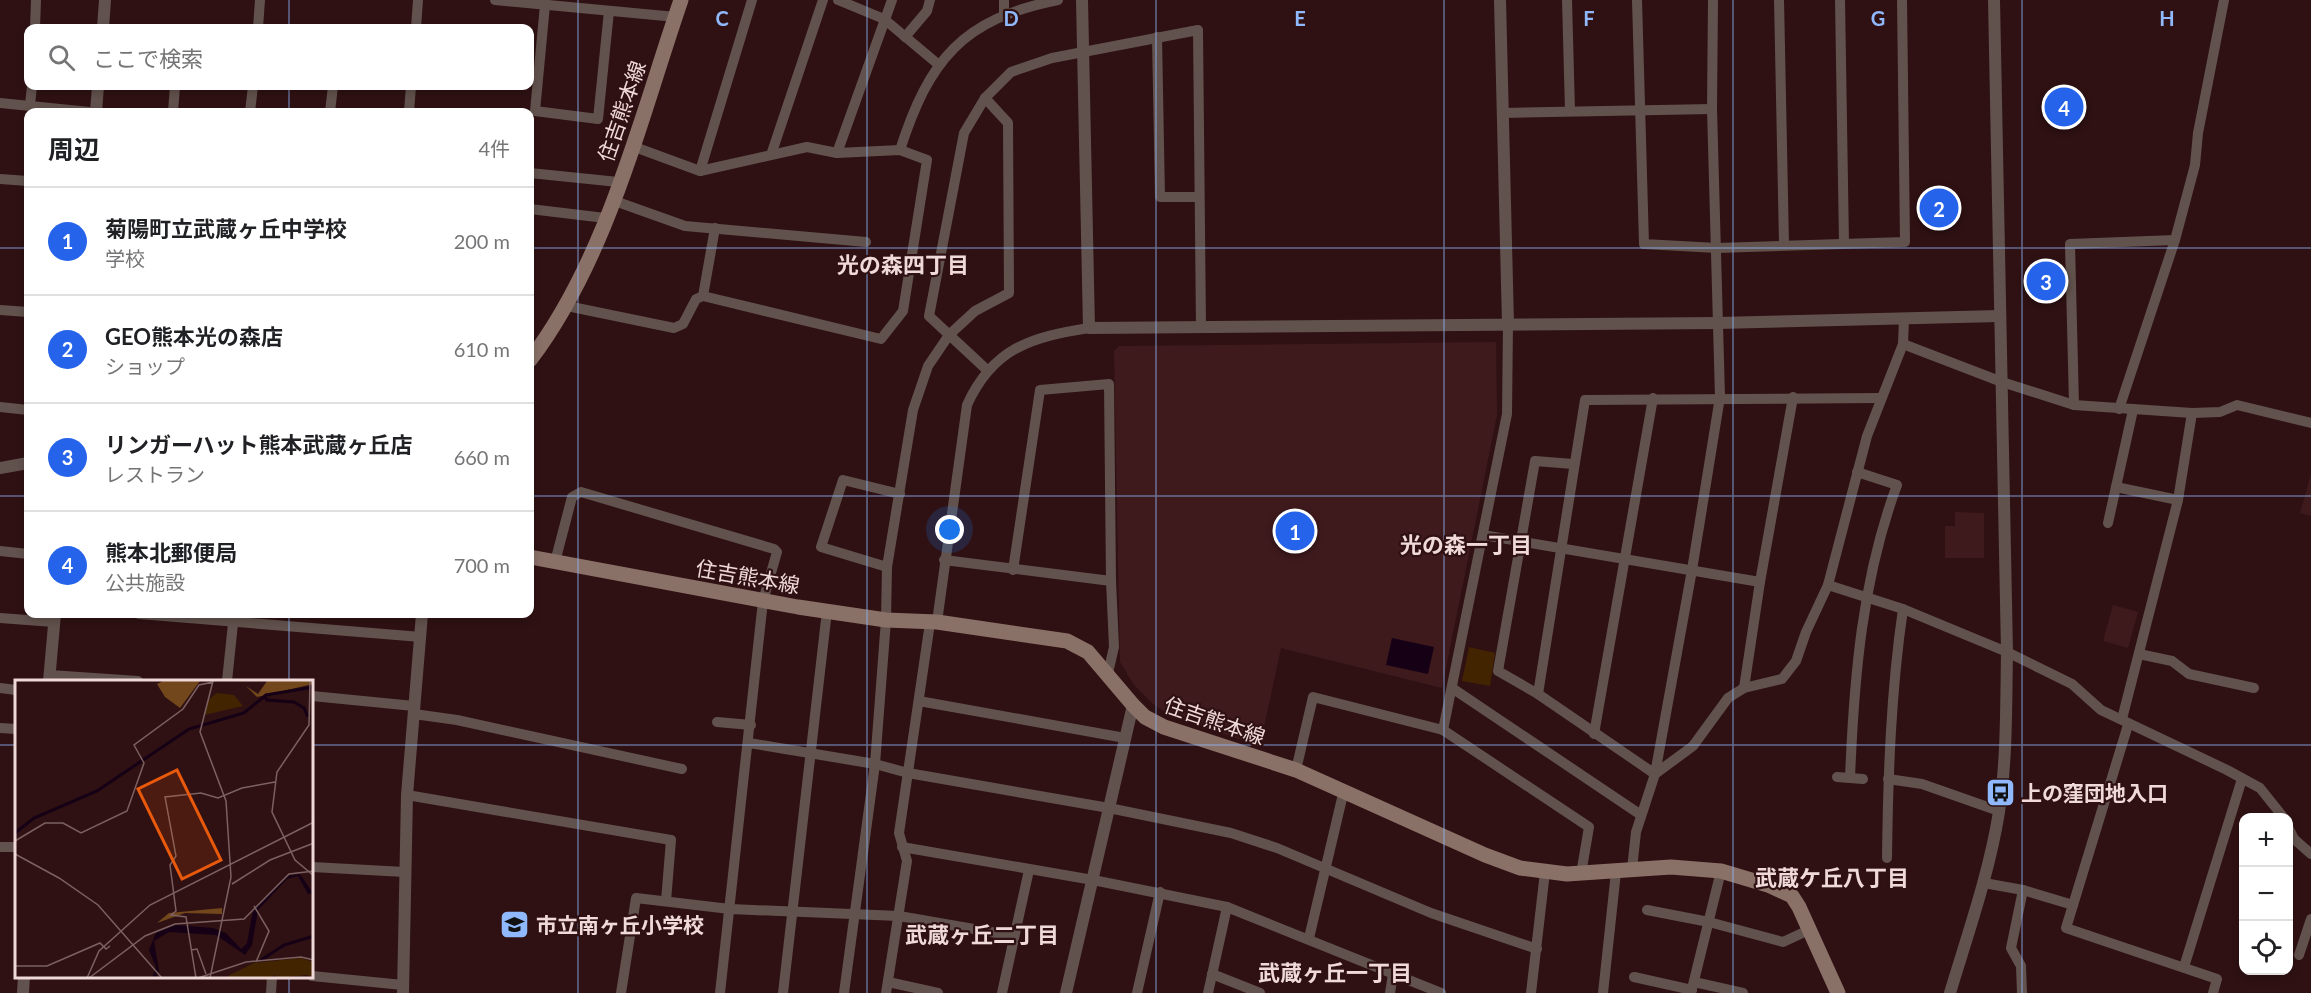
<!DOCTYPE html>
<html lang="ja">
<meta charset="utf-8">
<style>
:root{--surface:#fff;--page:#f2f2f2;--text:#202124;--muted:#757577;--line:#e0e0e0;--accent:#2563eb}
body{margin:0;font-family:Lato,"Noto Sans JP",sans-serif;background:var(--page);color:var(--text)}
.controls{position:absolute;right:18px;bottom:18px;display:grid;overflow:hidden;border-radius:12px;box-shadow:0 3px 9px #0003}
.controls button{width:54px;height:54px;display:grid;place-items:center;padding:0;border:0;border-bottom:2px solid var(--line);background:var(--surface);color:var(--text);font:30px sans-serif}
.you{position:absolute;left:950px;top:530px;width:21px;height:21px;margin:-15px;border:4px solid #fff;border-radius:50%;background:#1a73e8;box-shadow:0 0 0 9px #1a73e833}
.badge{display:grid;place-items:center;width:39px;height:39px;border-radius:50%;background:var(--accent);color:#fff;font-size:20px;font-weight:700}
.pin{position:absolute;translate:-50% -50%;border:3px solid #fff;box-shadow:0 2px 6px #0006}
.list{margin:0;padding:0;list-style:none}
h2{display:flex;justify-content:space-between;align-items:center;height:78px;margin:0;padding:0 24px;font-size:26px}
h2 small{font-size:20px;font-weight:400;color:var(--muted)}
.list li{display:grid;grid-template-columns:39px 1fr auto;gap:18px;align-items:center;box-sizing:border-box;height:108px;padding:0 24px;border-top:2px solid var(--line)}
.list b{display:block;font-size:22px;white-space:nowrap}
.list p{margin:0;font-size:20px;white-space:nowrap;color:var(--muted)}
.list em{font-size:20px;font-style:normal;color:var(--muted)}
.icon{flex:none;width:33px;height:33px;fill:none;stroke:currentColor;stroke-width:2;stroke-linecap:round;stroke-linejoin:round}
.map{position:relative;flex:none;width:2311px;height:993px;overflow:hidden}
.search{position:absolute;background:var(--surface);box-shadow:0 3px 9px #0003;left:24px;top:24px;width:510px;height:66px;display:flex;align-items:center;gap:15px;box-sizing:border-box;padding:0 21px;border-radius:12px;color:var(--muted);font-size:22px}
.panel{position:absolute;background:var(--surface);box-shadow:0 3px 9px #0003;left:24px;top:108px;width:510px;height:510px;border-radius:12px}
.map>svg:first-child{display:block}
.built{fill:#3f1a1d}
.green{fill:#432401}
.water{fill:#160015}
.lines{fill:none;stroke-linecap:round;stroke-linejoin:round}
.minor{stroke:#62524d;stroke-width:10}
.tertiary{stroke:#62524d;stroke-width:12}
.secondary{stroke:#8a7168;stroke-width:15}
.grid{fill:none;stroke:#8fb8fd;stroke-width:1.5;stroke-opacity:0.55}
.labels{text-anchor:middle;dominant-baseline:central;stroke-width:4.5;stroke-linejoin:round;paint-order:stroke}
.street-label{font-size:21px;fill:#f0d9d9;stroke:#2f1113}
.poi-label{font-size:21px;font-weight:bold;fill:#f0d9d9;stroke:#2f1113;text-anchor:start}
.neighbourhood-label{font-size:22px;font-weight:bold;fill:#f0d9d9;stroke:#2f1113}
.inset-river{fill:none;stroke:#160015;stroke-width:3}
.inset-road{fill:none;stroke:#7c6162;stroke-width:1.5}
.view{fill:#e8590c;fill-opacity:0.15;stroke:#e8590c;stroke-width:3}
.inset-edge{fill:none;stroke:#f0d9d9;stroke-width:3}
.grid-label{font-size:20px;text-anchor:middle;font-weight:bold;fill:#8fb8fd;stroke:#2f1113;stroke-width:4.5;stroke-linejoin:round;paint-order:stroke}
</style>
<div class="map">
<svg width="2311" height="993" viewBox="0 0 2311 993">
<rect width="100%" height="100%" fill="#2f1113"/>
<!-- built -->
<g class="built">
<polygon points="1496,342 1497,415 1442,688 1281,648 1260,746 1170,716 1152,703 1134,685 1120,662 1114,351 1119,346"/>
<polygon points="2311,474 2311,516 2300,513"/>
<polygon points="1955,512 1984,513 1984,558 1945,558 1945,526 1955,526"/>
<polygon points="2113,605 2138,612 2128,648 2103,641"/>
</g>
<!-- green -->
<polygon class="green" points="1469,647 1495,653 1490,686 1462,681"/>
<!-- water -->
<polygon class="water" points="1392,638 1434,647 1428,674 1386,665"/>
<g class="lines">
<!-- minor -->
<g class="minor">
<polyline points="495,0 676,17"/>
<polyline points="838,0 884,19 939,65"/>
<polyline points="1004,0 1004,14"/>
<polyline points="1567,0 1570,111"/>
<polyline points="1637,0 1644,244 1717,248 1905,242 1902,0"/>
<polyline points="1779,0 1784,244"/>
<polyline points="1840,0 1844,243"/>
<polyline points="545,5 535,111 598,119 609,11"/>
<polyline points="35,28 36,0"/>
<polyline points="258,28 260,0"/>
<polyline points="416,28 418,0"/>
<polyline points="905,37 927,11 930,0"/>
<polyline points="1157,37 1160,197 1199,197"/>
<polyline points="0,103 90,112"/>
<polyline points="30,105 32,86"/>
<polyline points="173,112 175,86"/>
<polyline points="250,112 253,86"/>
<polyline points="330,112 333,86"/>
<polyline points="409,112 411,86"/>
<polyline points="1502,113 1712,109"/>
<path d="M900,150C929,60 962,19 1058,0"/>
<polyline points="772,152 823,0"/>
<polyline points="837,153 892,0"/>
<polyline points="700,171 752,0"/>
<polyline points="530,173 618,182"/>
<polyline points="0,179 28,181"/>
<polyline points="612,200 685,226 866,242"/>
<polyline points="530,209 605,218"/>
<polyline points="703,296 715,228"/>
<polyline points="567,306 674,328 683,324 696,299 703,296 881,339 903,311 927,160 900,150 837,153 807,147 700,171 632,146"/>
<polyline points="0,310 28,312"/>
<polyline points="1903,344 2002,382 2074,405 2192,413 2220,412 2237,405 2311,423"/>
<polyline points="987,370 929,316 964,133 985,98 1011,72 1052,58 1198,30 1201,328"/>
<polyline points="2074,405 2070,244 2175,240"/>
<polyline points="0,407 28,410"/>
<polyline points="2119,409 2175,240 2195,165 2198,133 2224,0"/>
<polyline points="1573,464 1535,461 1498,671 1538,694 1655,774 1692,570 1720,397 1712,109 1713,0"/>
<polyline points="2116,487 2178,500"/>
<polyline points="2108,523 2133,410"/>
<polyline points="1483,535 1760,582"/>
<polyline points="0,551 28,554"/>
<polyline points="944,560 1111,581"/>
<polyline points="555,562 572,497 581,492 774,549 777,552 763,601 720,993"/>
<polyline points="887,567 821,547 843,480 900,494"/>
<polyline points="1013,570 1040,390 1109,384 1111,581 1114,647 1108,673"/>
<polyline points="1828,585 1903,609 2007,652 2072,684 2101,710 2227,770 2260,788 2284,818"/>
<polyline points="139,614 421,637"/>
<polyline points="0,618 54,622"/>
<path d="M937,622L967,405C993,348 1031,337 1089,328"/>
<polyline points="2139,654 2172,661 2189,674 2254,688"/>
<polyline points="50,675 138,681"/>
<polyline points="227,681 234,614"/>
<polyline points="0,688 16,690"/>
<polyline points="1452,688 1641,815"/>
<polyline points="1744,688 1760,582 1793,397"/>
<polyline points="1538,694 1585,400 1880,398"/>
<polyline points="312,696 414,706"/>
<polyline points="919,701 1125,738"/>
<polyline points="414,714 457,720 682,769"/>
<polyline points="2122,719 2178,500 2192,413"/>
<polyline points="717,722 751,725"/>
<polyline points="2128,725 2066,928 2217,979 2213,993"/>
<polyline points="0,728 16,729"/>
<polyline points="1443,730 1507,414 1508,324"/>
<polyline points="1594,734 1653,398"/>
<polyline points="749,743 875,764 908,773 1109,808 1231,833 1277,848 1431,913 1537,949"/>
<polyline points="1296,770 1313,697 1443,730 1589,827 1581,874"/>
<polyline points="1837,777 1863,779"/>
<path d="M1850,778C1854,678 1862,579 1897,485L1857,472"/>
<polyline points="1888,779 1922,784 1999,811"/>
<polyline points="407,795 671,840 666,901"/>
<polyline points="2288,827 2294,839 2311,854"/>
<polyline points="0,847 16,847"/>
<polyline points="902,847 1093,880 1227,907 1441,993"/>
<path d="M1887,858C1888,774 1891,691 1903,609"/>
<polyline points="312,867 405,872"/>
<polyline points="1632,869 1636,832 1655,774 1693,746 1728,698 1744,688 1782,679 1796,661 1806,632 1828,585 1867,436 1903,344 1904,319"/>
<polyline points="1984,883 2023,890 2073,905"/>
<polyline points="1647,910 1709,922 1783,942 1811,929"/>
<polyline points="1309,938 1344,790"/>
<polyline points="2299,955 2311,919"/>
<polyline points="2184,967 2242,779"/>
<polyline points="1212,974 1260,993"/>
<polyline points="312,976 403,985"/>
<polyline points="1634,977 1692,990"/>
<polyline points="888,982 938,993"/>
<polyline points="1694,982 1743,993"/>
<polyline points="271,993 272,976"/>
<polyline points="621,993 636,898 730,909 899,916 1014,936"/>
<polyline points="783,993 827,611"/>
<polyline points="844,993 875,764 886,620 887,567 913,410 928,366 949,335 975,311 1009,293 1008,123 985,98"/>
<polyline points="886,993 907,861 899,833 930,623"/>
<polyline points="1002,993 1029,870"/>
<polyline points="1137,993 1160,892"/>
<polyline points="1208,993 1227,907"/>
<polyline points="1390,993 1393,974"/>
<polyline points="1531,993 1545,872"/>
<polyline points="1603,993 1616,872"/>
<polyline points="1691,993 1721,871"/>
<polyline points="2022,993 2021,966 2011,948 2023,890"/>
</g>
<!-- tertiary -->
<g class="tertiary">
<polyline points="1082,0 1089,328 1718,323 1999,316"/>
<polyline points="1500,0 1508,324"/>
<polyline points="103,28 105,0"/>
<polyline points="96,112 98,86"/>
<polyline points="0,468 28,463"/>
<polyline points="49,681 55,614"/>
<polyline points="23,993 24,976"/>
<polyline points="403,993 407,795 422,614"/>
<polyline points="1066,993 1133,705"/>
<path d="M1950,993C1968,933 1989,874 1999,812C2007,759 2006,705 2007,652L1994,0"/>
</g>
<!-- secondary -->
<g class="secondary">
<path d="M530,360C607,259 640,119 681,0"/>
<polyline points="530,557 798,607 886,620 937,622 1067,641 1088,652 1133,705 1145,717 1164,727 1296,770 1485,855 1520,868 1567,874 1671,867 1721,871 1768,885 1792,896 1799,907 1838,993"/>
</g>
</g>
<!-- grid -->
<path class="grid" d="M289,0V28M578,0V993M867,0V993M1156,0V993M1444,0V993M1733,0V993M2022,0V993M289,86V112M0,248H28M530,248H2311M0,496H28M530,496H2311M289,614V681M0,745H16M312,745H2311M289,976V993"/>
<!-- icons -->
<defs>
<symbol id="bus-square" viewBox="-11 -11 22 22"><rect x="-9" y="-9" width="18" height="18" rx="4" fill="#8fb8fd" stroke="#2f1113"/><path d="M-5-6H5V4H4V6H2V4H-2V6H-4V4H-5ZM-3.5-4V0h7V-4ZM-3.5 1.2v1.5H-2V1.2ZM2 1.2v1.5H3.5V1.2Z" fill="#111"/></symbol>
<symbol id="school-square" viewBox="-11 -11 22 22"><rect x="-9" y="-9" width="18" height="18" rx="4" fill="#8fb8fd" stroke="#2f1113"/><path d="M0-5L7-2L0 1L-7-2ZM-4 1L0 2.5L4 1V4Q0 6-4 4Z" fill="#111"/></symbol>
</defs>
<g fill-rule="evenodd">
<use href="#bus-square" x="1984" y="776" width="33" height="33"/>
<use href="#school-square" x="498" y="908" width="33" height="33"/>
</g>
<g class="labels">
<!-- street labels -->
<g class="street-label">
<text transform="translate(621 111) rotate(-71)">住吉熊本線</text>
<text transform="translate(748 576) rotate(10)">住吉熊本線</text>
<text transform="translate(1215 720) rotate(19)">住吉熊本線</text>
</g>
<!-- poi labels -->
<g class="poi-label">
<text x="2021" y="792">上の窪団地入口</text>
<text x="536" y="924">市立南ヶ丘小学校</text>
</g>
<!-- neighbourhood labels -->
<g class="neighbourhood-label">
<text x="903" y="264">光の森四丁目</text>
<text x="1466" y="544">光の森一丁目</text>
<text x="1832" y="877">武蔵ケ丘八丁目</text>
<text x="982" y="934">武蔵ヶ丘二丁目</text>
<text x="1335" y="972">武蔵ヶ丘一丁目</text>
</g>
</g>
<!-- overview -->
<g transform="translate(15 680)">
<rect width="298" height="298" fill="#2f1113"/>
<path d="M202,13L219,15L228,26L189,35L193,20ZM286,278L298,282V298L292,295L262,298L260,295L255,298H209L239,283Z" fill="#432401"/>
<path d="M148,1H185L165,28L150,17L142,4ZM252,1H298V4L242,17L231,6L243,14ZM207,228V234L170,233L142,243L154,233Z" fill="#71471b"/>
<path d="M285,194L298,213L293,214L283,196L272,199L243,230L237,265L230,275L201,255L154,252L139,261L144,291L141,298H137L141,287L134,270L141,253L161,245L198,248L211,253L226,269L232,263L238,230L272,196Z" fill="#160015"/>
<path class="inset-river" d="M249,16L252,20L279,22L289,28L293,37M0,153L19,138L82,111L174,49L229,33L251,15L299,7M246,280L269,265L299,256"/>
<path class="inset-road" d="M198,1L185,52L211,121L216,197M295,1L294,45L262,92L257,132L280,180L299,196M0,161L30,143H48L66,153L112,131L129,83L119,65L168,29L184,5L198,2M0,174L44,198L83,225L147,298M217,204L255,180L299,163M239,226L254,251L241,282M176,270L182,269L191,294M0,286H32L85,263L91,269L95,266M72,298L84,271L135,225L299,142M74,298L130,256L160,244L229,239L274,194L299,191M181,298L171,237L156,235L161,231L155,185L161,176L150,117L186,113L203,118L227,108L260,102M183,298L231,282L286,277L299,280M195,298L216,197"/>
<path class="view" d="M162,90L206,180L167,199L123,109Z"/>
<rect width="298" height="298" class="inset-edge"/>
</g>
<g class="grid-label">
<text x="722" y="26">C</text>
<text x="1011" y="26">D</text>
<text x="1300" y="26">E</text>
<text x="1589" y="26">F</text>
<text x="1878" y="26">G</text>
<text x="2167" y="26">H</text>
</g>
</svg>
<div class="controls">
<button>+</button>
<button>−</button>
<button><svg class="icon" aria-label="locate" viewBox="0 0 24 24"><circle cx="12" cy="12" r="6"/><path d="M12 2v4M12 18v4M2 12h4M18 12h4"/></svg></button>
</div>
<div class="you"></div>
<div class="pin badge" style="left:1295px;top:531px">1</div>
<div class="pin badge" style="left:1939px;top:208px">2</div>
<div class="pin badge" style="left:2046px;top:281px">3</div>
<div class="pin badge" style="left:2064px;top:107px">4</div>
<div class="search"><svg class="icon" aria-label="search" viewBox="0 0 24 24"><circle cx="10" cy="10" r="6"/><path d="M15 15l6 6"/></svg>ここで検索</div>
<section class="panel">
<h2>周辺<small>4件</small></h2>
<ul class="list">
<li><span class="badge">1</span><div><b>菊陽町立武蔵ヶ丘中学校</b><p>学校</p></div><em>200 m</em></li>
<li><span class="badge">2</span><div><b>GEO熊本光の森店</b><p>ショップ</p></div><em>610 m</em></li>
<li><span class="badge">3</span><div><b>リンガーハット熊本武蔵ヶ丘店</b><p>レストラン</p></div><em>660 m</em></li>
<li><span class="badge">4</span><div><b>熊本北郵便局</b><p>公共施設</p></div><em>700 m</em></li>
</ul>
</section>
</div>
